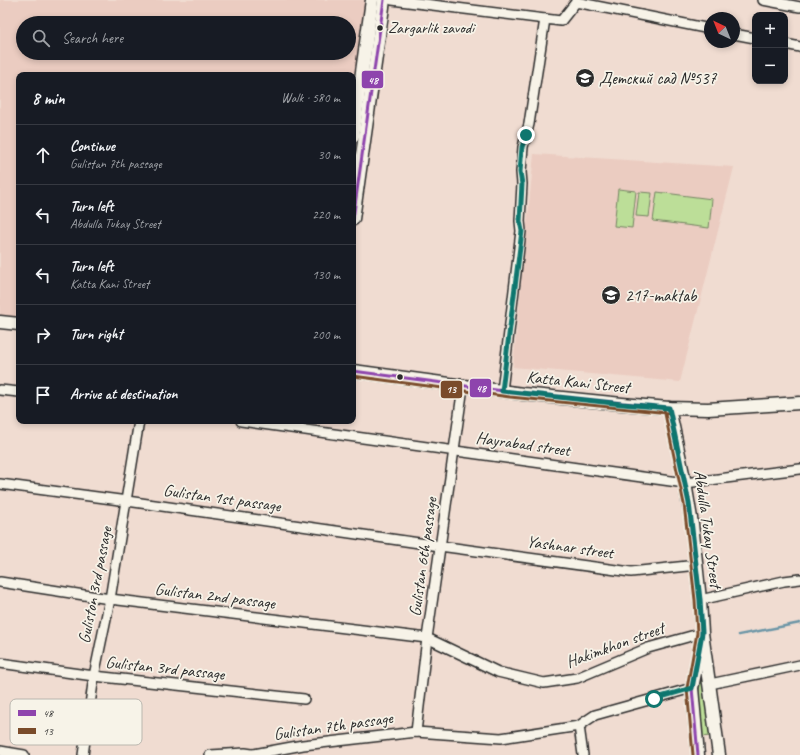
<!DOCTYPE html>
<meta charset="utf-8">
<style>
:root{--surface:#171b24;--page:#242831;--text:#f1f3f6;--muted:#9ea1a6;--line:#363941}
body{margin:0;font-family:Caveat,sans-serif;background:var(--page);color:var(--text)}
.controls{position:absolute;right:12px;top:12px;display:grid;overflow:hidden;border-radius:8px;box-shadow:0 2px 6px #0003}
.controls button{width:36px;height:36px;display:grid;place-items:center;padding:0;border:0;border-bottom:1px solid var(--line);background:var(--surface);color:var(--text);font:20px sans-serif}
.compass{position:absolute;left:704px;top:12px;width:36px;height:36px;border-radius:50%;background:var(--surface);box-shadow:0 2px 6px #0003;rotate:317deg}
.stop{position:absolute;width:12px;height:12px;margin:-9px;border:3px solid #0f766e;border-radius:50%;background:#fff}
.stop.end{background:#0f766e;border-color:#fff;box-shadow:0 1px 4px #0008}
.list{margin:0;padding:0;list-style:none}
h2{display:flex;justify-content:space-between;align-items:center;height:52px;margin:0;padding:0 16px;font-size:17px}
h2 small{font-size:13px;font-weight:400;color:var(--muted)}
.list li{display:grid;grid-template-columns:26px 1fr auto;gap:12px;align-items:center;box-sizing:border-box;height:60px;padding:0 16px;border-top:1px solid var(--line)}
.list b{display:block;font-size:15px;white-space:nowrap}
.list p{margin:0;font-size:13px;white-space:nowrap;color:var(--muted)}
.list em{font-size:13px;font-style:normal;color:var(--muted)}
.icon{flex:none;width:22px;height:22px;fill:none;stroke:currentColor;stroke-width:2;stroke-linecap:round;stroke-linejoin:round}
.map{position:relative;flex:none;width:800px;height:755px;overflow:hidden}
.search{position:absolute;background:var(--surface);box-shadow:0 2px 6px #0003;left:16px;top:16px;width:340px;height:44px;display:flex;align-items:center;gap:10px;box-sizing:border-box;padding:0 14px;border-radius:22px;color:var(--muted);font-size:15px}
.panel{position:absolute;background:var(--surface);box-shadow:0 2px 6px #0003;left:16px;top:72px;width:340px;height:352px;border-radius:8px}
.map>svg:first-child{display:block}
.built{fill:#ebccc1;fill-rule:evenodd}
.green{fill:#bcde98;stroke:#748462}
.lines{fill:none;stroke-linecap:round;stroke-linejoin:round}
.stream{stroke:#6b95a6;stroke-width:2.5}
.street-casing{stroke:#2b2b2b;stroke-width:12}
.secondary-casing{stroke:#2b2b2b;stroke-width:15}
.street{stroke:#f7f3e8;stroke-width:9}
.secondary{stroke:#f7f3e8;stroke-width:12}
.bus-1-casing{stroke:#f7f3e8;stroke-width:6}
.bus-2-casing{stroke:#f7f3e8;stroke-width:6}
.bus-1{stroke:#8e44ad;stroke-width:3}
.bus-2{stroke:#7a4b2a;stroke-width:3}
.route{stroke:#0f766e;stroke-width:5}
.bus-dot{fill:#2b2b2b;stroke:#f7f3e8;stroke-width:1.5}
.labels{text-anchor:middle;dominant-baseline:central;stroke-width:3.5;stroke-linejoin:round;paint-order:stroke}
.bus-label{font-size:16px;fill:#2b2b2b;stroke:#f7f3e8;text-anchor:start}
.poi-label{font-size:17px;fill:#2b2b2b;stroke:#f7f3e8;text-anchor:start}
.street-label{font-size:17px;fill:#2b2b2b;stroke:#f7f3e8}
.key{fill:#f7f3e8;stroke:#bab7af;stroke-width:1}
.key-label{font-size:11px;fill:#2b2b2b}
.line-badge{stroke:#f7f3e8;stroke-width:1.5}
.badge-label{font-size:11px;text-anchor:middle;font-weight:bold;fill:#fff}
</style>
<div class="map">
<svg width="800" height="755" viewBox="0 0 800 755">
<rect width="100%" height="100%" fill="#f0dcd1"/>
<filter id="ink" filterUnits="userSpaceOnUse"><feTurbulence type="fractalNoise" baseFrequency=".025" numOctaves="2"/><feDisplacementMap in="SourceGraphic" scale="8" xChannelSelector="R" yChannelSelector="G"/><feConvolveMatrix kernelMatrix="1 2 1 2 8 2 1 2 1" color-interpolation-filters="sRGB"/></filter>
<g filter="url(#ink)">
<!-- built -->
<g class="built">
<path d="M0,0H372L353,136V75H19V324L0,322ZM23,23H349V53H23Z"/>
<polygon points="534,154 734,167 680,382 513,367"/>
</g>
<!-- green -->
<g class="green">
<polygon points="618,189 636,191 632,228 614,226"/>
<polygon points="639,192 652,193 649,217 636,216"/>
<polygon points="657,192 712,199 709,228 653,221"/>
<polygon points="703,668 711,736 701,737 698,696"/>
</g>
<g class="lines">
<!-- stream -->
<polyline class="stream" points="739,635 800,623"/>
<defs>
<g id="street">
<polyline points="392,0 561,21 576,2 710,29"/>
<polyline points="763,0 800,7"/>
<polyline points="734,34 755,38"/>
<polyline points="785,44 800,47"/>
<polyline points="0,390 19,392"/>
<polyline points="502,391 521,231 520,221 522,184 521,172 523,147 529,124 545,19"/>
<polyline points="241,421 685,483 800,469"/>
<polyline points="0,484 127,501 440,546 631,572 697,565"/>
<polyline points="0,582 110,599 427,638 498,672 544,683 577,678 648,648 702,633"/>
<polyline points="700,600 784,581 800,579"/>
<polyline points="0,663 94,676 304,699"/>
<polyline points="710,684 800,665"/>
<polyline points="579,726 583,755"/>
<polyline points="416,732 427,638 463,387"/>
<polyline points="0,751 24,755"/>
<polyline points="254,754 303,745 416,732 501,738 579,726 586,721 595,715 692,688"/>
<polyline points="83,755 94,676 110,599 139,421"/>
<polyline points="210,755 245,753 259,755"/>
</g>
<g id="secondary">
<polyline points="353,136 372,0"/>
<polyline points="353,219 384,0"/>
<polyline points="0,322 19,324"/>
<polyline points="353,371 523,394 622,404 669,408 708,409 800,403"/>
<polyline points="669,408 685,483 692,524 700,600 702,633 719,755"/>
<polyline points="698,755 692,688 701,642"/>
</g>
</defs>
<!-- street casing -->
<use href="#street" class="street-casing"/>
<!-- secondary casing -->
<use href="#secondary" class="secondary-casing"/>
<!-- street -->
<use href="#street" class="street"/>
<!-- secondary -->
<use href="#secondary" class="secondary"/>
<defs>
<g id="bus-1">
<polyline points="353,219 384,0"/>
<polyline points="353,371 511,392 669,408"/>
<polyline points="669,408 689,503 700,600 702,633 692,688 698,755"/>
</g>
<g id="bus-2">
<polyline points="353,376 510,397 669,413"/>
<polyline points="664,409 684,504 695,600 697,633 687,688 693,755"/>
</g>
</defs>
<!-- bus-1 casing -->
<use href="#bus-1" class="bus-1-casing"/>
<!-- bus-2 casing -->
<use href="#bus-2" class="bus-2-casing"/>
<!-- bus-1 -->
<use href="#bus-1" class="bus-1"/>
<!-- bus-2 -->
<use href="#bus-2" class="bus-2"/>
</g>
</g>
<g class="lines" filter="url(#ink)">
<!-- route -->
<polyline class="route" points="526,135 522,147 520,172 522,184 520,221 522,231 502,391 622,404 669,408 689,503 700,600 702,633 692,688 654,699"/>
</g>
<!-- icons -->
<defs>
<symbol id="school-disc" viewBox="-11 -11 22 22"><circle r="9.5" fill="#2b2b2b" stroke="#f7f3e8"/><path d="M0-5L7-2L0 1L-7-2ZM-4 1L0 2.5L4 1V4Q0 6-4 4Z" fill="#fff"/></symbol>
</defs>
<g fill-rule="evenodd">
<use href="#school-disc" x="574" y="67" width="22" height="22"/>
<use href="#school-disc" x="600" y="284" width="22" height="22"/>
</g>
<!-- markers -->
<g class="bus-dot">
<circle cx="380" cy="28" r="3.5"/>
<circle cx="400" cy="377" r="3.5"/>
</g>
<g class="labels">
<!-- bus labels -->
<g class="bus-label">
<text x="388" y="28">Zargarlik zavodi</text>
</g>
<!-- poi labels -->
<g class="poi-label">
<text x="599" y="78">Детский сад №537</text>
<text x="625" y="295">217-maktab</text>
</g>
<!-- street labels -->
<g class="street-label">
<text transform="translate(578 382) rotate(6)">Katta Kani Street</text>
<text transform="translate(523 444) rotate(8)">Hayrabad street</text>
<text transform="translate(222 498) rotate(8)">Gulistan 1st passage</text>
<text transform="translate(708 529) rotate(82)">Abdulla Tukay Street</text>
<text transform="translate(570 547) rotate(8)">Yashnar street</text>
<text transform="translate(423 557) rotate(-82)">Gulistan 6th passage</text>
<text transform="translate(95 585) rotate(-79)">Guliston 3rd passage</text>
<text transform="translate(215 596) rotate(7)">Gulistan 2nd passage</text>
<text transform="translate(615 645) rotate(-20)">Hakimkhon street</text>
<text transform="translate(165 668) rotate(6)">Gulistan 3rd passage</text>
<text transform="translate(333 726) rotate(-8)">Gulistan 7th passage</text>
</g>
</g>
<!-- legend -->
<rect x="10" y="699" width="132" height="46" rx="6" class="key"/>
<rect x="18" y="710" width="18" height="6" fill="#8e44ad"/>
<rect x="18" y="728" width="18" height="6" fill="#7a4b2a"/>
<g class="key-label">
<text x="43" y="717">48</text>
<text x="43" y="735">13</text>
</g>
<g class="line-badge">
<rect x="361" y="70" width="23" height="19" rx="4" fill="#8e44ad"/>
<rect x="469" y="378" width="23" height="20" rx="4" fill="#8e44ad"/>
<rect x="440" y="380" width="23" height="19" rx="4" fill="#7a4b2a"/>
</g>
<g class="badge-label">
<text x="373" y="84">48</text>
<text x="481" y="392">48</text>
<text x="451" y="393">13</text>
</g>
</svg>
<div class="controls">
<button>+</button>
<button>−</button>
</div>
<svg class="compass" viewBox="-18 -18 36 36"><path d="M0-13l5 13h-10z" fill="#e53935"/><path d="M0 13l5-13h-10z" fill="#9ea1a6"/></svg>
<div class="stop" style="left:654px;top:699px"></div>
<div class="stop end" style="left:526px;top:135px"></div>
<div class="search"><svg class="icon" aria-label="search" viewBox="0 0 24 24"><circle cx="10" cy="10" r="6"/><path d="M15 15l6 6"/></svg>Search here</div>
<section class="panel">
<h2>8 min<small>Walk · 580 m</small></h2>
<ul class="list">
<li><svg class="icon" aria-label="ahead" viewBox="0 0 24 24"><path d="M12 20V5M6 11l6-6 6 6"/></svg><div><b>Continue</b><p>Gulistan 7th passage</p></div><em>30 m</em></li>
<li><svg class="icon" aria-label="left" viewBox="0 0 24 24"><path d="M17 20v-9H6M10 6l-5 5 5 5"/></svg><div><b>Turn left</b><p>Abdulla Tukay Street</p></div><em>220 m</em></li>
<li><svg class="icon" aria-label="left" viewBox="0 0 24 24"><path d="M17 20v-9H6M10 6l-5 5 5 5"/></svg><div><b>Turn left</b><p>Katta Kani Street</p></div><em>130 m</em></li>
<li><svg class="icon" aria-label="right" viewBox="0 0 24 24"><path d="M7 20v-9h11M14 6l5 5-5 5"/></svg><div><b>Turn right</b></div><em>200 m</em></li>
<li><svg class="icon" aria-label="arrive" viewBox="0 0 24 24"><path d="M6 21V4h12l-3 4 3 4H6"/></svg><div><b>Arrive at destination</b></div></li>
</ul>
</section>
</div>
